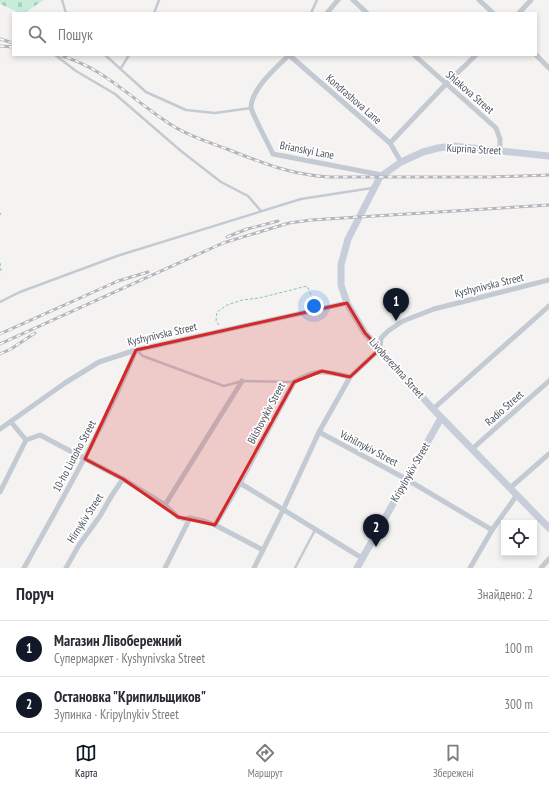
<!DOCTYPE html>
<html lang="uk">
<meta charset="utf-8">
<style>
:root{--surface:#fff;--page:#f2f2f3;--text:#2b2b33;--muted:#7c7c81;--line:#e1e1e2;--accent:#111827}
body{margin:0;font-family:"PT Sans Narrow",sans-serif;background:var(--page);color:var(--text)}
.controls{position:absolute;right:12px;bottom:12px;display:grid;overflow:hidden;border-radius:0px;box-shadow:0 2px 6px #0003}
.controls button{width:36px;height:36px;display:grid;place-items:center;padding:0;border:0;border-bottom:1px solid var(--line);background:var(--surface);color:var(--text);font:20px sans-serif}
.you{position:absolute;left:314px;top:306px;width:14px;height:14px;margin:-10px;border:3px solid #fff;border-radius:50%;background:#1a73e8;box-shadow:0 0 0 6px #1a73e833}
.badge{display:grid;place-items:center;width:26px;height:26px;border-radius:50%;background:var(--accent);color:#fff;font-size:13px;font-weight:700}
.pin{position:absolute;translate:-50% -33px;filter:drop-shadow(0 1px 2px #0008)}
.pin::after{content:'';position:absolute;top:21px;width:14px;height:12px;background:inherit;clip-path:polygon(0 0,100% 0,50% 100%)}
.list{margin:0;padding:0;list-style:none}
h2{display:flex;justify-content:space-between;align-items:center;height:52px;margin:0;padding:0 16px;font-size:17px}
h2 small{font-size:13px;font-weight:400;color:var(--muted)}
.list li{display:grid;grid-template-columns:26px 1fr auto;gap:12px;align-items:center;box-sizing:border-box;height:56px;padding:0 16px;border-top:1px solid var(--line)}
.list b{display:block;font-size:15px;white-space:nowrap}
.list p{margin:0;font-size:13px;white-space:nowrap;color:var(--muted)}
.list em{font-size:13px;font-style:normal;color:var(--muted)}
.icon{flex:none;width:22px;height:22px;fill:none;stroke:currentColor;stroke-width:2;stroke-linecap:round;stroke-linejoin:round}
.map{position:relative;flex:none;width:549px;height:568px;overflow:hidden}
.search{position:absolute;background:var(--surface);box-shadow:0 2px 6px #0003;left:12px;right:12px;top:12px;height:44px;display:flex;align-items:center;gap:10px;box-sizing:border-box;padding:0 14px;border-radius:0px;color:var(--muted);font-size:15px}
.sheet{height:164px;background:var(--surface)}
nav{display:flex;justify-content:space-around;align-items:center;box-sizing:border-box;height:56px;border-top:1px solid var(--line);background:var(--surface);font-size:11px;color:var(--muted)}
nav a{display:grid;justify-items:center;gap:2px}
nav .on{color:var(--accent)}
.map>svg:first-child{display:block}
.cemetery{fill:url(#cemetery-stones)}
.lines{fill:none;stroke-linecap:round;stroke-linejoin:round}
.path{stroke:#7fc9af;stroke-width:1;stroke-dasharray:3 2;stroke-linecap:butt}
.lane{stroke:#c4cad2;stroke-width:2.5}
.street{stroke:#c4cad2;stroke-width:5}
.secondary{stroke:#c7cdd9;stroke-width:7}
.rail-casing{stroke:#b5b6bc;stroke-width:3}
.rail{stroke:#fff;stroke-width:1.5;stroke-dasharray:4.5;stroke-linecap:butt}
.marked{fill:#d62828;fill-opacity:0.2;stroke:#d62828;stroke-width:3;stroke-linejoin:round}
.labels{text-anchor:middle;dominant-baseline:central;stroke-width:3.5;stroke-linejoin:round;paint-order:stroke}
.street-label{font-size:11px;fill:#4b525e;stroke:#fff}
</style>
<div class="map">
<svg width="549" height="568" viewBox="0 0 549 568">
<defs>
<pattern id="cemetery-stones" width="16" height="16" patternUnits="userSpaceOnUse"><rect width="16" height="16" fill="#c5edda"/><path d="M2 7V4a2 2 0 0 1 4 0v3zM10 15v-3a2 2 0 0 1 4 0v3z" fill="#abcdbe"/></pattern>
</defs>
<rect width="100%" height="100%" fill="#f4f3f2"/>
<!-- cemetery -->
<polygon class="cemetery" points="0,0 44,0 24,13 20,13 0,4"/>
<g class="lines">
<!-- path -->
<g class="path">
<polyline points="0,215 1,213"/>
<polyline points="0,263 1,269 0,273"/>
<polyline points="219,325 216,321 217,312 227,305 242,300 259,298 307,286 315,304"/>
</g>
<!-- lane -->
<g class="lane">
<polyline points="62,0 66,13"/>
<polyline points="154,13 159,0"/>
<polyline points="311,13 317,0"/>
<polyline points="0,39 13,43"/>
<polyline points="55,55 76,71 115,94 181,151 221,182 248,196 261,211"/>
<polyline points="105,55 146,92 186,110 215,113 251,108"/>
<polyline points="121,68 129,55"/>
<polyline points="0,302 20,292 117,256 301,199 372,188"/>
<polyline points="136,350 143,356 224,386 242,381 293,382"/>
<polyline points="295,568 315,530"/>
</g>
<!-- street -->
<g class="street">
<polyline points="353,0 367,13"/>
<polyline points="479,0 493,13"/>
<polyline points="327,13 338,0"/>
<polyline points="519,13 531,0"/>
<path d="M289,55C276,68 252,88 251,107C251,112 270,147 273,154L382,175"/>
<polyline points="289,55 390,143 401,162"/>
<polyline points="414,55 496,128 500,139 500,150"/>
<polyline points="536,55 549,68"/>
<polyline points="390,143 446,84 476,55"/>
<polyline points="433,409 549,306"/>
<polyline points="11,422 26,440 40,435 123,479 165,505 178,517 184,519 190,518 204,521 215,525 263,550"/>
<polyline points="0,429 65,383 99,362 136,350 347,303"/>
<polyline points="319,432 406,479 492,530"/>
<polyline points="472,449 549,381"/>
<polyline points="240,483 362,558"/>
<polyline points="510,488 549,454"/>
<polyline points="0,492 26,440"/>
<polyline points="165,505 242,381"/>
<path d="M215,525L240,483L294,382C318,368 324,371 350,377"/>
<path d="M24,568C64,496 105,425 136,350"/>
<polyline points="66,568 79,545 100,516 112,495 123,479"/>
<polyline points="165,568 190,518"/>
<polyline points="254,568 283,510 319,432 350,377 380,349 381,338 388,331 403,321 434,309 549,280"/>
<polyline points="470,568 492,530 517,495"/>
<polyline points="541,568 549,559"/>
</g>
<!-- secondary -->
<g class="secondary">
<polyline points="549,156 453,146 438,148 423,152 401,162 380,177 348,239 341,265 341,285 347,303 365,333 433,409 549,528"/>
<polyline points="357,568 441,418"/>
</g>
<defs>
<g id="rail">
<polyline points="0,39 13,43"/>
<polyline points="0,46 13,47"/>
<path d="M58,55C99,65 130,97 164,120C183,134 205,141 227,149C262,163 292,175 329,177H491L549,175"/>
<polyline points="227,237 247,229 278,221"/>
<polyline points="0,334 118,281 148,272"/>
<polyline points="0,344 223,243 289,223 311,220 549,205"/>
<polyline points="0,354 11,349 35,333"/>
</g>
</defs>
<!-- rail casing -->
<use href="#rail" class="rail-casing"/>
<!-- rail -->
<use href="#rail" class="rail"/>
</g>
<!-- marked area -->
<path class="marked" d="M347,303L365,333L380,349L350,377L322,371L294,382L215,525L178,517L123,479L85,459L136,350Z"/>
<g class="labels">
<!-- street labels -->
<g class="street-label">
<text transform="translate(470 92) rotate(41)">Shlakova Street</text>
<text transform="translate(354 99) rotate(41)">Kondrashova Lane</text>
<text transform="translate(474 149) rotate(3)">Kuprina Street</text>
<text transform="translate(307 150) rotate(11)">Brianskyi Lane</text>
<text transform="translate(489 285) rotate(-14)">Kyshynivska Street</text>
<text transform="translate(162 334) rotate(-13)">Kyshynivska Street</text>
<text transform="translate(397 368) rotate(48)">Livoberezhna Street</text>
<text transform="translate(504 408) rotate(-42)">Radio Street</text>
<text transform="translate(266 413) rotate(-62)">Bilshovykiv Street</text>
<text transform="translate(369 448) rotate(28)">Vuhilnykiv Street</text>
<text transform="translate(74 456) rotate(-62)">10-ho Liutoho Street</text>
<text transform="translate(410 472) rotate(-60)">Kripylnykiv Street</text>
<text transform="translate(85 518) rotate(-57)">Hirnykiv Street</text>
</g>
</g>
</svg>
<div class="controls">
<button><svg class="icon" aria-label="locate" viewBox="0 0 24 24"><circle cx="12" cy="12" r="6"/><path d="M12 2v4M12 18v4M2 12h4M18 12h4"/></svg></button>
</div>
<div class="you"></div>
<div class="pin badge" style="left:396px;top:321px">1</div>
<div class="pin badge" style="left:376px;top:547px">2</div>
<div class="search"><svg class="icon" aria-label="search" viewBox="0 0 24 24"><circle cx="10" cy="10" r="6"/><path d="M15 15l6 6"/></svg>Пошук</div>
</div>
<section class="sheet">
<h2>Поруч<small>Знайдено: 2</small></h2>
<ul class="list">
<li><span class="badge">1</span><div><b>Магазин Лівобережний</b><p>Супермаркет · Kyshynivska Street</p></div><em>100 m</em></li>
<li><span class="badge">2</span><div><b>Остановка &quot;Крипильщиков&quot;</b><p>Зупинка · Kripylnykiv Street</p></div><em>300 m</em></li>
</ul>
</section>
<nav>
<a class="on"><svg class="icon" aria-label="map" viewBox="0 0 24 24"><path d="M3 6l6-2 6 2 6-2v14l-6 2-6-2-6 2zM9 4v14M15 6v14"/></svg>Карта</a>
<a><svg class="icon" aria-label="directions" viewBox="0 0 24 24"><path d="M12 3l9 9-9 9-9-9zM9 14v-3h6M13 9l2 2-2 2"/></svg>Маршрут</a>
<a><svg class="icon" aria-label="saved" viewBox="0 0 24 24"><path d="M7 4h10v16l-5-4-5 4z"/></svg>Збережені</a>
</nav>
